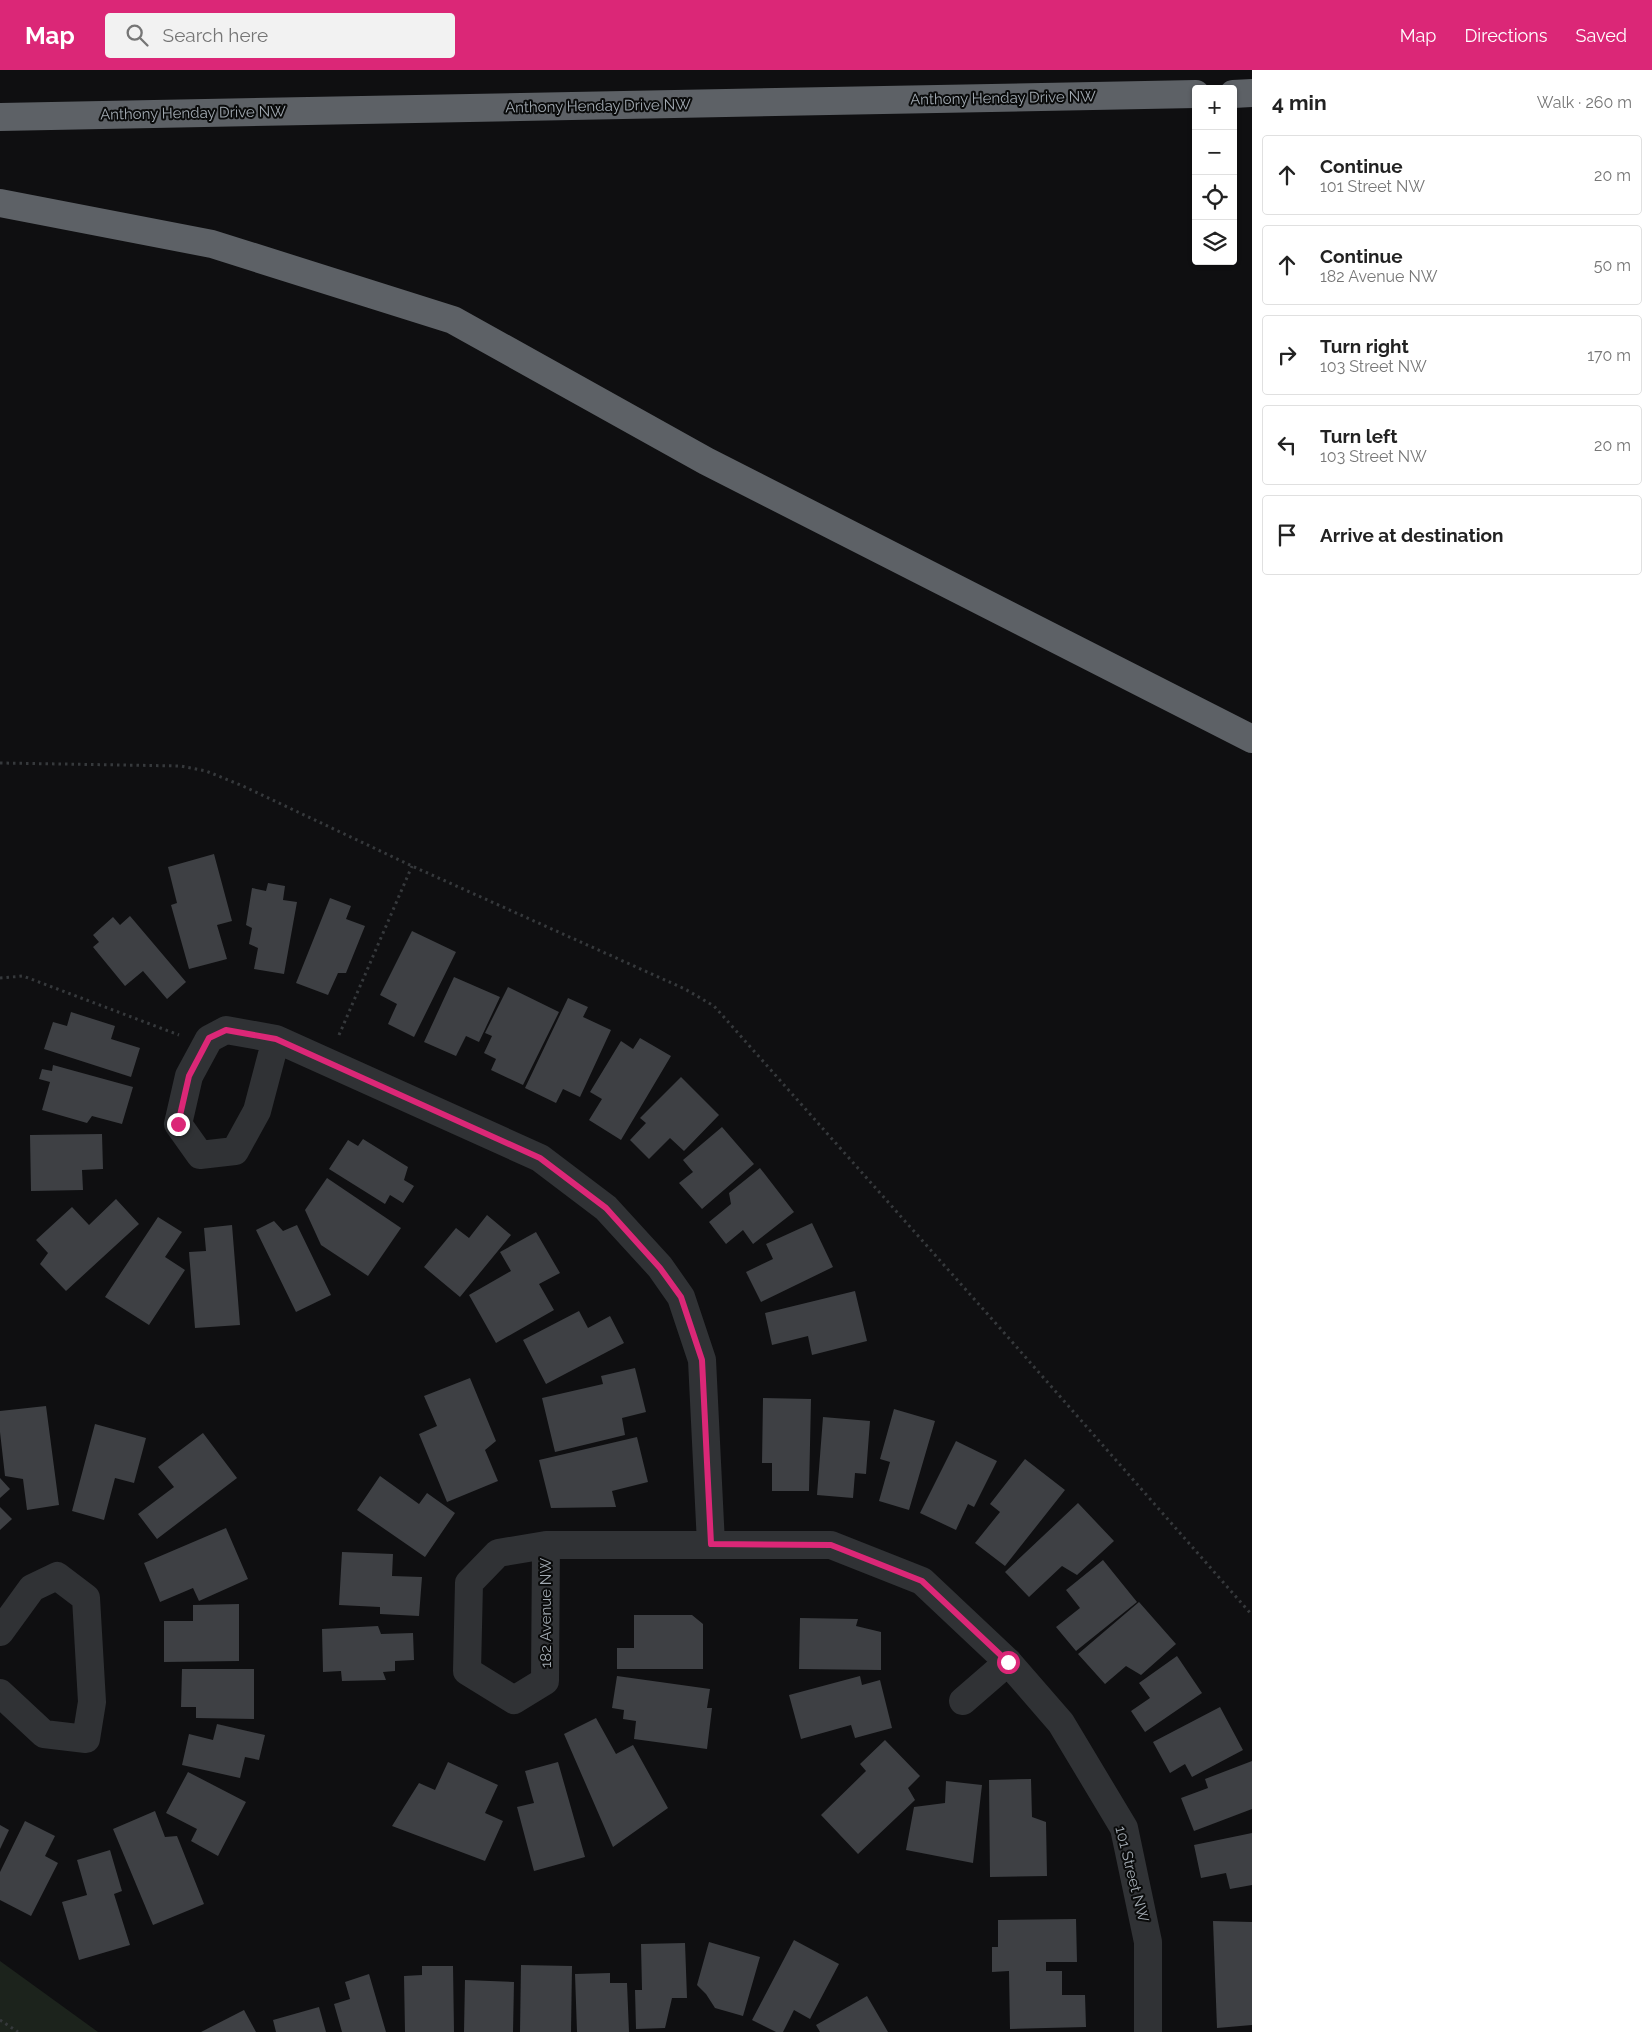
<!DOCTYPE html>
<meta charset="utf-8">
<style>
:root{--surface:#fff;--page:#f2f2f2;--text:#222;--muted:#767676;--line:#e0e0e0;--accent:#db2777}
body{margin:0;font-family:Raleway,sans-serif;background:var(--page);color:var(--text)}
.controls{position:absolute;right:15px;top:15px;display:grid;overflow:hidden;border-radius:5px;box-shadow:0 1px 4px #0004}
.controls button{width:45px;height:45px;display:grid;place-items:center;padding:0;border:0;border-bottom:1px solid var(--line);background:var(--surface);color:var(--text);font:25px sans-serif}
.stop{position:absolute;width:15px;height:15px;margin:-11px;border:4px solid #db2777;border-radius:50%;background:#fff}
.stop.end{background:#db2777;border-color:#fff;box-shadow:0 1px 5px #0008}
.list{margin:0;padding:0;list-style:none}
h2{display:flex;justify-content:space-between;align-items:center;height:65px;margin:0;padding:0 20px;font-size:21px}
h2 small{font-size:16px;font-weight:400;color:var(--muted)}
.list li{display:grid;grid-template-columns:32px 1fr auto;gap:15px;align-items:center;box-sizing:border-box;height:80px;margin:0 10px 10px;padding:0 10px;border:1px solid var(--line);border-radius:5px}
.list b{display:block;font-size:19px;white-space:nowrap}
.list p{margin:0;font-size:16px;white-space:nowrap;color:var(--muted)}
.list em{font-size:16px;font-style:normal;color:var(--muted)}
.icon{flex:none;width:28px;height:28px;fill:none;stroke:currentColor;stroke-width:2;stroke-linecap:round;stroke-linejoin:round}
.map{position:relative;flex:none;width:1252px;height:1962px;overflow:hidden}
header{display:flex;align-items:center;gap:30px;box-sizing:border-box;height:70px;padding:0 25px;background:var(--accent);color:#fff}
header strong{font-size:24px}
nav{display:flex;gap:28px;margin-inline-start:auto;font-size:18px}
.search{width:350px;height:45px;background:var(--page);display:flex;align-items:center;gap:12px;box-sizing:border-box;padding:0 18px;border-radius:5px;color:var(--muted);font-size:19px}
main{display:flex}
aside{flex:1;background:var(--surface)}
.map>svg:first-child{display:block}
.green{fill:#1c231c}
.building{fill:#3e4044}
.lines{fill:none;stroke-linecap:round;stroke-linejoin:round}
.path{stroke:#36393c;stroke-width:3;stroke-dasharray:2.5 4;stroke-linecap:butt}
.minor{stroke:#303235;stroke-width:28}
.motorway{stroke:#5d6166;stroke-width:28}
.route{stroke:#db2777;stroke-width:6}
.labels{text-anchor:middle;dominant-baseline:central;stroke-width:4;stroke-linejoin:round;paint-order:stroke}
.street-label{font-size:15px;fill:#a1a9b1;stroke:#0a0b0b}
</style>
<header>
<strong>Map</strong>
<div class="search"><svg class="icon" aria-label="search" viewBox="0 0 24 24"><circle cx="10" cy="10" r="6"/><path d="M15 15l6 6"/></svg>Search here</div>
<nav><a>Map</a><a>Directions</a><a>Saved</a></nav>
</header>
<main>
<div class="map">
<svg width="1252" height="1962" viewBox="0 0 1252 1962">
<rect width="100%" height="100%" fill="#0f0f11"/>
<!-- green -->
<polygon class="green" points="0,1891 98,1962 0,1962"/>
<!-- building -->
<g class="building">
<polygon points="214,784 232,851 217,855 227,889 189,899 171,835 177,833 168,797"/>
<polygon points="268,813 285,816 283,830 297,832 284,904 254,899 258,878 249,874 252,858 246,855 252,818 266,821"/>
<polygon points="330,828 351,836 346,849 365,856 346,903 338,903 328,925 296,913"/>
<polygon points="130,846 186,912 167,929 143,901 125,916 93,877 99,872 93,865 113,847 120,855"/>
<polygon points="412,861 456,882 414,967 388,954 397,934 380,925"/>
<polygon points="454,907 500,927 479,972 466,966 456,986 424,972"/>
<polygon points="508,917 559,942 523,1015 491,1000 496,989 484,983 492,966 485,963"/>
<polygon points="568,928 588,937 583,947 611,960 580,1027 563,1019 556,1033 525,1018"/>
<polygon points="71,942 115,956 111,969 140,978 131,1007 44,979 53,952 67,956"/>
<polygon points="640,968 671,986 621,1070 589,1050 602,1029 590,1022 621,971 633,979"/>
<polygon points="53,995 133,1017 122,1054 92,1046 87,1053 42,1040 50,1012 39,1009 42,999 52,1001"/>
<polygon points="681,1007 719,1045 684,1081 670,1068 649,1089 630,1070 646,1053 640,1048"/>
<polygon points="722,1057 754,1094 702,1139 679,1113 693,1102 683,1090"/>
<polygon points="102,1064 103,1099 82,1100 83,1120 31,1121 30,1065"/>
<polygon points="363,1069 408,1097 404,1110 414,1116 403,1133 390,1125 385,1134 329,1099 348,1070 358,1076"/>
<polygon points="760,1098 794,1142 753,1174 743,1160 726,1174 709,1152 731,1134 729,1123"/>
<polygon points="327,1108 401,1158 368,1206 321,1175 305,1140"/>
<polygon points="116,1129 139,1154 66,1221 40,1194 48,1183 36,1170 72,1137 89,1155"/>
<polygon points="487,1145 511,1165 460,1227 424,1197 456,1158 469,1168"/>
<polygon points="158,1147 182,1162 165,1187 185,1200 149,1255 105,1227"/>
<polygon points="274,1151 283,1161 297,1155 331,1225 296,1242 256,1160"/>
<polygon points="812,1153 833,1197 761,1232 746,1202 773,1189 766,1174"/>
<polygon points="232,1155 240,1255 195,1258 189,1182 206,1181 204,1158"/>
<polygon points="536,1162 560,1203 539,1214 554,1240 496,1273 469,1225 511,1201 500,1182"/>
<polygon points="855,1221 867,1271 812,1285 808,1266 772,1275 765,1243"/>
<polygon points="579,1241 588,1258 610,1246 624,1273 546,1314 523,1270"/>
<polygon points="635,1298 646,1342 622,1348 625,1365 555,1382 542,1328 603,1314 601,1306"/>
<polygon points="470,1308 496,1371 485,1380 498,1411 447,1432 419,1364 437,1356 424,1326"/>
<polygon points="763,1328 811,1329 809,1421 772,1421 772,1393 762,1393"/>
<polygon points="46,1336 59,1435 27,1440 23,1409 5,1406 0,1362 0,1341"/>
<polygon points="894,1339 935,1351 909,1440 879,1431 890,1392 880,1389"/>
<polygon points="823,1347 870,1351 866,1404 855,1403 853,1428 817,1425"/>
<polygon points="95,1354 146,1368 134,1413 115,1408 104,1450 72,1441"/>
<polygon points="203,1363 237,1408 157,1469 138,1444 174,1417 158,1397"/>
<polygon points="637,1367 648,1412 612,1421 616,1437 551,1438 539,1390"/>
<polygon points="956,1371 997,1391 974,1437 968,1434 956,1460 920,1443"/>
<polygon points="1025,1389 1065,1420 1005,1496 975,1473 1000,1442 990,1434"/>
<polygon points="380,1406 419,1434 427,1423 455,1443 425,1487 357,1440"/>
<polygon points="0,1408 10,1419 0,1428"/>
<polygon points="1078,1433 1114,1471 1077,1505 1062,1496 1029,1527 1005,1502"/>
<polygon points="0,1437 12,1449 0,1460"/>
<polygon points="226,1458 248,1509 199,1531 193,1518 160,1532 144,1493"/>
<polygon points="342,1482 393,1484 392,1506 422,1507 419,1546 380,1544 380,1537 339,1535"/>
<polygon points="1103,1490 1137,1532 1076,1581 1056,1557 1080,1538 1066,1520"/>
<polygon points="1139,1532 1176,1574 1141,1605 1126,1596 1105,1614 1078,1584"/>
<polygon points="239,1534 239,1591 164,1592 164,1551 193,1551 193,1535"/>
<polygon points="634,1545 692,1545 703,1554 703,1599 617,1599 617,1578 634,1578"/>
<polygon points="800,1548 858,1549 856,1556 881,1562 881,1600 799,1599"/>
<polygon points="378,1556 381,1564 413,1563 414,1590 395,1591 395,1601 383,1602 386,1610 342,1611 341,1601 323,1602 322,1559"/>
<polygon points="1177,1586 1202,1623 1145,1662 1131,1641 1150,1628 1139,1613"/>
<polygon points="182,1599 254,1599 254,1649 196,1648 196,1637 181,1637"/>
<polygon points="617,1606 710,1619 707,1638 712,1638 707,1679 634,1669 636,1651 623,1649 624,1640 612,1638"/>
<polygon points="860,1606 862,1615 880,1610 892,1658 855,1668 851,1655 801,1669 789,1625"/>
<polygon points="1220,1637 1243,1680 1192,1707 1185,1694 1170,1703 1153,1672"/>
<polygon points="596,1648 616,1684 633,1675 668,1738 613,1777 564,1664"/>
<polygon points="217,1654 265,1665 259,1690 245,1687 240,1708 182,1695 189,1664 213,1670"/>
<polygon points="885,1670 920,1706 908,1718 915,1730 858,1784 821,1745 866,1701 860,1694"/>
<polygon points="1252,1691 1252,1739 1194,1761 1181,1728 1208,1718 1205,1709"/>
<polygon points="448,1692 498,1715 485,1743 503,1751 485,1791 392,1756 419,1713 435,1720"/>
<polygon points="558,1692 585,1787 534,1801 517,1737 534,1733 525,1701"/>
<polygon points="188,1702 246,1732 218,1786 191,1771 197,1759 166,1743"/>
<polygon points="1031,1709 1032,1747 1046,1752 1047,1806 990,1807 989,1710"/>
<polygon points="946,1711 982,1715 973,1793 906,1780 914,1737 945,1733"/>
<polygon points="155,1741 165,1767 177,1766 204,1834 153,1855 113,1759"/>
<polygon points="25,1751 55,1766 45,1786 58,1793 31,1846 0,1830 0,1802"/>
<polygon points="0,1755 9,1760 0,1779"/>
<polygon points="1252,1763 1252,1815 1230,1819 1226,1803 1201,1808 1194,1775"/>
<polygon points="110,1780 122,1821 114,1824 130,1875 79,1890 62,1832 87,1825 77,1790"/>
<polygon points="1076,1849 1077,1892 1046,1892 1046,1901 1062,1901 1062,1925 1085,1925 1086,1957 1010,1959 1009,1901 992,1902 992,1877 998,1877 998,1850"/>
<polygon points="1213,1851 1252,1852 1252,1955 1217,1958"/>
<polygon points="794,1870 839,1894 810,1949 794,1940 783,1962 776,1962 752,1950"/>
<polygon points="709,1872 760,1887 743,1946 715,1938 706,1924 697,1915"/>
<polygon points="685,1873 687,1928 672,1928 665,1958 636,1959 635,1920 642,1920 641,1874"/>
<polygon points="521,1895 572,1896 571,1962 520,1962"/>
<polygon points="422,1896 453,1896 454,1962 405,1962 404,1906 422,1905"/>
<polygon points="610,1903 610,1913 627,1913 629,1962 577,1962 575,1904"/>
<polygon points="369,1904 386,1962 342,1962 334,1934 350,1929 345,1912"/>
<polygon points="465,1910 514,1912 513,1962 464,1962"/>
<polygon points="867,1926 888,1962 820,1962 816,1955"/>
<polygon points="319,1937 326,1962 276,1962 273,1950"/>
<polygon points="244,1940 256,1962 201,1962"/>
</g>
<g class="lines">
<!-- path -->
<g class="path">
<polyline points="0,693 181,696 206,701 243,716 412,796 685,919 714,936 999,1257 1252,1545"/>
<polyline points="0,908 23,906 179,965"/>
<polyline points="339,965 412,796"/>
<polyline points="0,1950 18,1962"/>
</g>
<!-- minor -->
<g class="minor">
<polyline points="276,969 257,1041 235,1081 200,1085 178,1054 189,1006 209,969 226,960 276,969 540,1088 606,1138 660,1197 681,1227 702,1290 711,1474"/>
<polyline points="546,1475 545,1611 514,1630 467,1601 469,1513 498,1483 546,1475 831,1475 922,1511 1008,1592 1061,1653 1124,1758 1148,1872 1148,1962"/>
<polyline points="0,1562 32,1518 57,1506 86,1528 92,1632 86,1669 44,1664 0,1623"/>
<polyline points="963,1631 1008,1592"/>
</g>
<!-- motorway -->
<g class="motorway">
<polyline points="1233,24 1252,23"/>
<polyline points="0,47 1196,24"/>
<polyline points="0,133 212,174 453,250 706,391 1252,669"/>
</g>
</g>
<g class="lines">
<!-- route -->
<polyline class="route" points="178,1054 189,1006 209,968 226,960 276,969 540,1088 606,1138 660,1198 681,1227 702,1290 711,1474 831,1475 922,1511 1008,1592"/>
</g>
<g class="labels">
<!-- street labels -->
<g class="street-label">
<text transform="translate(1003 28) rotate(-1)">Anthony Henday Drive NW</text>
<text transform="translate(598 36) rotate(-1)">Anthony Henday Drive NW</text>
<text transform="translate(193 43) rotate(-1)">Anthony Henday Drive NW</text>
<text transform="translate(546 1543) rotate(-90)">182 Avenue NW</text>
<text transform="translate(1132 1804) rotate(76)">101 Street NW</text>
</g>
</g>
</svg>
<div class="controls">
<button>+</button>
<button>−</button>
<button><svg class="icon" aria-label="locate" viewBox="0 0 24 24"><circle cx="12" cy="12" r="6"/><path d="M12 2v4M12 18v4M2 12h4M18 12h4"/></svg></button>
<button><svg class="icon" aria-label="layers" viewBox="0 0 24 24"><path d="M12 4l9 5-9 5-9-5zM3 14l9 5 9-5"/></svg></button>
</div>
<div class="stop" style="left:1008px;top:1592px"></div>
<div class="stop end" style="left:178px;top:1054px"></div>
</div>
<aside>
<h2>4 min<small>Walk · 260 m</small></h2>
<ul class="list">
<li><svg class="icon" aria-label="ahead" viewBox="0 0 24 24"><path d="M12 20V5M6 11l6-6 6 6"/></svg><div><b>Continue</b><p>101 Street NW</p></div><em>20 m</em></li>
<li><svg class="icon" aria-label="ahead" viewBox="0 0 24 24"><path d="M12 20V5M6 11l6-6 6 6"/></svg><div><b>Continue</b><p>182 Avenue NW</p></div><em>50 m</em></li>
<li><svg class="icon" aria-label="right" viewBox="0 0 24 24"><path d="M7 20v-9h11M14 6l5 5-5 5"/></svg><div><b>Turn right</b><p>103 Street NW</p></div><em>170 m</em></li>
<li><svg class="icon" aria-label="left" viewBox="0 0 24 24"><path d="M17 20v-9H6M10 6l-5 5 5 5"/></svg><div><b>Turn left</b><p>103 Street NW</p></div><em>20 m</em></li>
<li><svg class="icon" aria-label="arrive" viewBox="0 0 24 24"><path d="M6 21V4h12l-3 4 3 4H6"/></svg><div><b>Arrive at destination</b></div></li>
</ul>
</aside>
</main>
